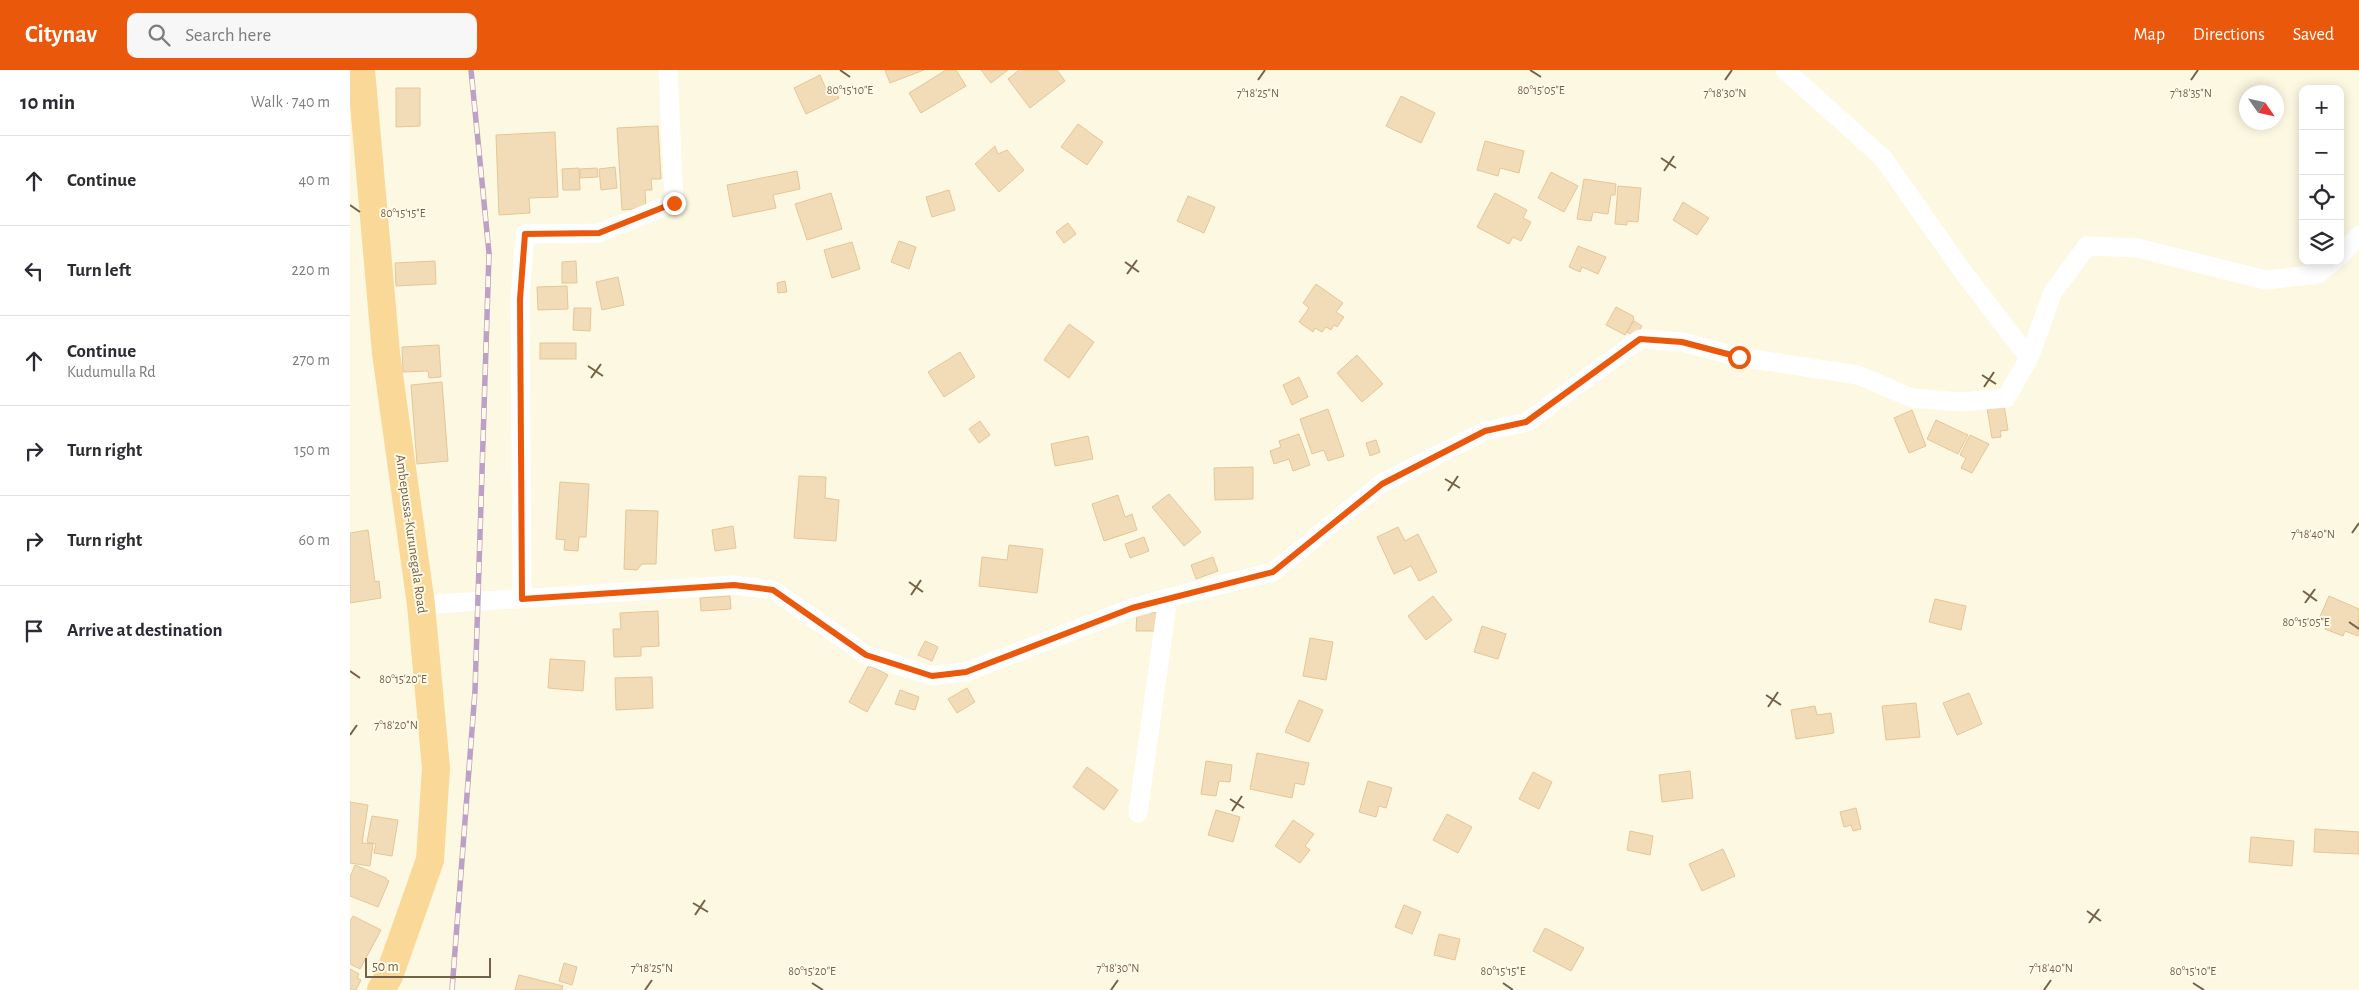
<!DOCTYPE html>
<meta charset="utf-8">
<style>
:root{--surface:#fff;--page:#f7f7f7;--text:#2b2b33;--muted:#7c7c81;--line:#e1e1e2;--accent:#ea580c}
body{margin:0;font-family:"Alegreya Sans",sans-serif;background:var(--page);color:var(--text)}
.controls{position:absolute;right:15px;top:15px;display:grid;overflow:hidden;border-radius:10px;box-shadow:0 2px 12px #0003}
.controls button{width:45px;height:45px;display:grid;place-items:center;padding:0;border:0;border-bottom:1px solid var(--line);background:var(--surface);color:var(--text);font:25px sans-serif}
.compass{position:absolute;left:1889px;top:15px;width:45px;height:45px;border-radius:50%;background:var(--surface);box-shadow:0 2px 12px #0003;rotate:124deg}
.scale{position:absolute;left:15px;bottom:12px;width:126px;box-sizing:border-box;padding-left:5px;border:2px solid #746148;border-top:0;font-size:14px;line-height:18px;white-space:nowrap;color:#746148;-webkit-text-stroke:4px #fffbe8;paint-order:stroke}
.stop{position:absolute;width:15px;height:15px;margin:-11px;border:4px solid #ea580c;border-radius:50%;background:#fff}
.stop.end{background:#ea580c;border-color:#fff;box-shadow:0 1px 5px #0008}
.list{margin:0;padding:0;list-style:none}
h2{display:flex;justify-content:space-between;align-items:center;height:65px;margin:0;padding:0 20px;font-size:21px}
h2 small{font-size:16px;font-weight:400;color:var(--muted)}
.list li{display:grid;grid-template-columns:32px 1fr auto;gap:15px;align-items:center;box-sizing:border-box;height:90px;padding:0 20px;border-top:1px solid var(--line)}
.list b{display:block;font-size:19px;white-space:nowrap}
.list p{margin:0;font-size:16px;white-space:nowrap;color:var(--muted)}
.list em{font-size:16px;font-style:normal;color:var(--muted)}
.icon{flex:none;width:28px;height:28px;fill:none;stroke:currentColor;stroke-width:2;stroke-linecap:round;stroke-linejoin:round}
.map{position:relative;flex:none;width:2009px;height:920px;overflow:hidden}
header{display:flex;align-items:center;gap:30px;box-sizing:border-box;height:70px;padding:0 25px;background:var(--accent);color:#fff}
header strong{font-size:24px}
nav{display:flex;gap:28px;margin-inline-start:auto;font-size:18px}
.search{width:350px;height:45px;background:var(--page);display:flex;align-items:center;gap:12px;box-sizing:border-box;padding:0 18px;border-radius:10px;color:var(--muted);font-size:19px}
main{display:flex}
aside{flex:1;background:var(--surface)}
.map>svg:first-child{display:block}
.building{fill:#f2dcb8;stroke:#e5c698}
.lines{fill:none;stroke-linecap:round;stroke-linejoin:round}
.minor{stroke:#fff;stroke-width:19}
.trunk{stroke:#fad897;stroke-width:28}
.rail-casing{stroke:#bca0c6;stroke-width:5.5}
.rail{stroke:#fffbe8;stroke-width:4;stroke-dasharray:11;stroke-linecap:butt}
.route{stroke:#ea580c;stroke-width:6}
.ticks{fill:none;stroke:#746148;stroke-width:2}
.labels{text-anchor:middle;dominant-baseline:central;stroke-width:4;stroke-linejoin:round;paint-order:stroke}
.street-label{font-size:14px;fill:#746148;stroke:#fffbe8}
.ticks-label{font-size:12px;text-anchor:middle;fill:#746148;stroke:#fffbe8;stroke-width:4;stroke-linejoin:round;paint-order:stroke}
</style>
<header>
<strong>Citynav</strong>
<div class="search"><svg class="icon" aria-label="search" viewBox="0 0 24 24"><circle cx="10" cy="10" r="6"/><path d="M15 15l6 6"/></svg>Search here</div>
<nav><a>Map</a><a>Directions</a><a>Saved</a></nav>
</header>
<main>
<aside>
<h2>10 min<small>Walk · 740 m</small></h2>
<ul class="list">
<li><svg class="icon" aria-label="ahead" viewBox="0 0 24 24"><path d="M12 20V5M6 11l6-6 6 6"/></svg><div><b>Continue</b></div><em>40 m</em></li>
<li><svg class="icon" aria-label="left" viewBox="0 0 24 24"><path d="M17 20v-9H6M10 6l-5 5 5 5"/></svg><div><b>Turn left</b></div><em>220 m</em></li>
<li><svg class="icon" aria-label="ahead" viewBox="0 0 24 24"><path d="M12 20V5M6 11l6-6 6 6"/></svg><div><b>Continue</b><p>Kudumulla Rd</p></div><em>270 m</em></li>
<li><svg class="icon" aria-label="right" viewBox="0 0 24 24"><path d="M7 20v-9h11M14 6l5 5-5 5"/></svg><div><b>Turn right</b></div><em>150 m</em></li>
<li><svg class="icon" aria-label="right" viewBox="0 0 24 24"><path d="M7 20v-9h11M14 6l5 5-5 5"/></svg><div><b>Turn right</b></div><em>60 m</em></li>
<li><svg class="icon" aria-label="arrive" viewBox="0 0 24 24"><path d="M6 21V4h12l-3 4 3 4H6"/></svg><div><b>Arrive at destination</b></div></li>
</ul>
</aside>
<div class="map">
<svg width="2009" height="920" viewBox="0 0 2009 920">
<rect width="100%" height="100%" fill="#fdf8e1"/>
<!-- building -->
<g class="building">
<polygon points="535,0 574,0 540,13"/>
<polygon points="596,0 606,0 616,16 571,43 559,23"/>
<polygon points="631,0 658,0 641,13"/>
<polygon points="669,0 707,0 715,11 680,38 658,9"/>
<polygon points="470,5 476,19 483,15 489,28 456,44 444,18"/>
<polygon points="46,18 70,18 70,56 46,57"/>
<polygon points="1051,26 1085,43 1071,73 1036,56"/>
<polygon points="728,54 753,72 737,95 711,77"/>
<polygon points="308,56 311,109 301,109 302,120 295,120 296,138 272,140 267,58"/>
<polygon points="205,62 208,127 179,128 180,143 149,145 146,65"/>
<polygon points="1135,71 1174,81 1169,103 1150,98 1148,106 1127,100"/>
<polygon points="645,76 648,84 657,80 674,100 649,122 625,94"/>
<polygon points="265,97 267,118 251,120 249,99"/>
<polygon points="229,98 230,120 213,120 212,99"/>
<polygon points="247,98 248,107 230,108 230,99"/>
<polygon points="447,101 450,119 423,125 426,138 383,147 377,115"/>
<polygon points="1201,102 1228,116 1214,142 1188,128"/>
<polygon points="1234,109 1266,114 1265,125 1261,125 1258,144 1243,142 1241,151 1227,149"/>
<polygon points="1268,116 1291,118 1288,152 1277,151 1277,155 1265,154"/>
<polygon points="599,120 605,140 582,147 576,127"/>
<polygon points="481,123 492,159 457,170 445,134"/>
<polygon points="1145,123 1177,140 1173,148 1181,152 1171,171 1163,167 1159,174 1127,157"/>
<polygon points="838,126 865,137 854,163 827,151"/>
<polygon points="1333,132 1359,148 1347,165 1323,150"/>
<polygon points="718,153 726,164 714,173 706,162"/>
<polygon points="549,171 566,177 559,199 541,192"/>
<polygon points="502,172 510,199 482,208 474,180"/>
<polygon points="1228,176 1256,187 1248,204 1232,197 1230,202 1219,197"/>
<polygon points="85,191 86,214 46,216 45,193"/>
<polygon points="226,191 227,213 212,213 212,192"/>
<polygon points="268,207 274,235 252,240 246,212"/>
<polygon points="435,211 437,222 428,223 427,213"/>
<polygon points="966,214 993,233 986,242 994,247 987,257 984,255 981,260 976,257 972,262 965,258 963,262 949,252 959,238 953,233"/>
<polygon points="217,216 218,239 188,240 187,217"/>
<polygon points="1266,237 1283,246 1284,249 1275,265 1256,255"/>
<polygon points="224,238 241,238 240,261 223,260"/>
<polygon points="1284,251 1292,256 1285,267 1277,262"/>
<polygon points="719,254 744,272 719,308 694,290"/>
<rect x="190" y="273" width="36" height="16"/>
<polygon points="89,275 91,307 79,308 78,301 53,302 52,277"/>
<polygon points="610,282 625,307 594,327 578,302"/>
<polygon points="1007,285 1033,314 1012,332 987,303"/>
<polygon points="949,307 958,327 942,335 933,315"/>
<polygon points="92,312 98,391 67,394 61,315"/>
<polygon points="1654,335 1658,360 1650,361 1651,367 1642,368 1637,338"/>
<polygon points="978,339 994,386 978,391 974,380 962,384 950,349"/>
<polygon points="1562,340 1576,376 1559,383 1544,348"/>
<polygon points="1586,350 1618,365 1608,384 1577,369"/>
<polygon points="630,351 640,365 629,373 619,359"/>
<polygon points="949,364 960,395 943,401 939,389 924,394 920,381 931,377 929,371"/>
<polygon points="1620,365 1639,374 1622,403 1611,398 1616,388 1610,385"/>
<polygon points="738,366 743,389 705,396 701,374"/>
<polygon points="1026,370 1030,382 1020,386 1016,373"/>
<polygon points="903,397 903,429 865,430 864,398"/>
<polygon points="449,406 476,407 475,428 489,430 486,471 444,468"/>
<polygon points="210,412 239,414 236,467 229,467 228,481 214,480 215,470 206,469"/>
<polygon points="819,424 851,462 834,476 802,437"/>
<polygon points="768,425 775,447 782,444 787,460 754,471 742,434"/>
<polygon points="276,440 308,441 306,494 292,494 287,500 274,499"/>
<polygon points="383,456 386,478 365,481 362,460"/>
<polygon points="1048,457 1055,471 1068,464 1087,502 1069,511 1061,496 1044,504 1027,467"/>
<polygon points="18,460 25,512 29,511 31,528 0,533 0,463"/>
<polygon points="794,467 799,481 780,488 775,474"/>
<polygon points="659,475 693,479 687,523 629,516 632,487 657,490"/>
<polygon points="863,487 868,501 846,509 841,495"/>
<polygon points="380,526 381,539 351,541 350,528"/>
<polygon points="1083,526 1102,550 1076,570 1058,546"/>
<polygon points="1979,526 2009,539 2008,566 1995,561 1993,566 1975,559 1978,553 1969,549"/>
<polygon points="1585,529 1616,536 1611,560 1579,552"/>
<polygon points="308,541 309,576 291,577 291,586 264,587 263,559 271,559 270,543"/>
<polygon points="787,542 811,543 811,561 786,561"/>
<polygon points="1132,556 1156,564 1148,589 1124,582"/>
<polygon points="960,568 983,572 976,610 953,606"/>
<polygon points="575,571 588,577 582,591 568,585"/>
<polygon points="200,589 235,591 233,621 198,618"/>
<polygon points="519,595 538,605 517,642 499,632"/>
<polygon points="302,607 303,638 266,640 265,608"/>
<polygon points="617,618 625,632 607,643 598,629"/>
<polygon points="550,620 569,627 565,640 545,634"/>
<polygon points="1619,623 1632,654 1607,665 1593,633"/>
<polygon points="949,630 973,640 959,672 935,662"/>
<polygon points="1566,633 1570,667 1536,670 1532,636"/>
<polygon points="1465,636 1467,645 1481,643 1484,663 1446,669 1441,640"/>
<polygon points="907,683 959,693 954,715 945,713 942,728 900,719"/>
<polygon points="856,691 882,695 880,712 869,711 866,726 851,724"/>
<polygon points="737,697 768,720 754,740 723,717"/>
<polygon points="1340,701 1343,728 1312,732 1309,705"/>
<polygon points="1183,702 1202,712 1189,739 1169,729"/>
<polygon points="1018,711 1042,718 1036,738 1029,736 1026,747 1009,742"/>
<polygon points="0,732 18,735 12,773 23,774 20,796 0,793"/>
<polygon points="1506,738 1511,759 1503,761 1501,755 1494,757 1490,742"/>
<polygon points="866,740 890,747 883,772 858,765"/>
<polygon points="1097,744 1122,757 1108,783 1083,770"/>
<polygon points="22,746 48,750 42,786 24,783 26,774 17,772"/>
<polygon points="943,750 964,764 955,776 960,780 950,793 925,776"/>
<polygon points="1965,759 2009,762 2009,784 1964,782"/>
<polygon points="1280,761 1303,766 1300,785 1277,780"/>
<polygon points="1901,767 1944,771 1942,796 1899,792"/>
<polygon points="1373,779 1385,806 1352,821 1339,794"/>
<polygon points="5,795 36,808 36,809 39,811 28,837 0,826 0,807"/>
<polygon points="1054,835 1071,842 1062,864 1045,857"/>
<polygon points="3,846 31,860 10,899 0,894 0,851"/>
<polygon points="1195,858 1234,878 1221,901 1183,881"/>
<polygon points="1089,864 1110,869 1105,890 1084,885"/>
<polygon points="214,893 227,897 222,915 209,911"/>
<polygon points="0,899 9,904 7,908 11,910 6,920 0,920"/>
<polygon points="169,905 213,916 212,920 165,920"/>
</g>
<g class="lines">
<!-- minor -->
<g class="minor">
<polyline points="1435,0 1533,88 1611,199 1679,288"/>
<polyline points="1990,186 2009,165"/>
<polyline points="172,529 170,229 175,164 249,163 324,133 318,0"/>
<polyline points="71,535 384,515 423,520 516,585 582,606 616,602 782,538 818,528"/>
<polyline points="788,743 818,528 923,502 1032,413 1135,361 1177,352 1290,269 1332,272 1389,287 1508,305 1562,328 1611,332 1656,328 1679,288 1703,222 1737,176 1788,178 1916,210 1968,204 1984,191"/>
</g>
<!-- trunk -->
<polyline class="trunk" points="11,0 36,283 71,535 86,698 80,790 39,906 31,920"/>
<defs>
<polyline id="rail" points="102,920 125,621 139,183 121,0"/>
</defs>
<!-- rail casing -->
<use href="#rail" class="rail-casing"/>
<!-- rail -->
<use href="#rail" class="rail"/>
</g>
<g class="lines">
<!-- route -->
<polyline class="route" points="324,133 249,163 175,164 170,229 172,529 384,515 423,520 516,585 582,606 616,602 782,538 923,502 1032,414 1135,361 1176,352 1290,269 1332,272 1389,287"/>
</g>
<!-- ticks -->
<path class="ticks" d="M490,0L500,7M1180,0L1191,7M908,10L915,0M1375,10L1382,0M1841,10L1848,0M1311,88L1326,98M1314,101L1324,86M0,135L10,142M775,192L789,202M777,204L787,190M238,296L253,306M1632,305L1646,314M241,308L251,294M1634,317L1644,302M1095,409L1110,418M1098,421L1108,406M2002,463L2009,453M559,512L573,522M1953,521L1967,531M561,525L571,510M1955,533L1965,519M1999,552L2009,559M0,601L10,608M1416,625L1431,635M1418,637L1428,622M0,665L7,655M880,729L894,738M882,741L892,726M343,833L358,842M1737,841L1751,851M345,845L355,830M1739,853L1749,839M462,913L473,920M1153,913L1163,920M1843,913L1854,920M295,920L302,910M761,920L768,910M1694,920L1701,910"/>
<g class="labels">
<!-- street labels -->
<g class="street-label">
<text transform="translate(61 464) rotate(82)">Ambepussa-Kurunegala Road</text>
</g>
</g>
<g class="ticks-label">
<text x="500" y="24">80°15'10"E</text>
<text x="1191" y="24">80°15'05"E</text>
<text x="908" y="27">7°18'25"N</text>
<text x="1375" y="27">7°18'30"N</text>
<text x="1841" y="27">7°18'35"N</text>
<text x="53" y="147">80°15'15"E</text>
<text x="1963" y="468">7°18'40"N</text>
<text x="1956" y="556">80°15'05"E</text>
<text x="53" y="613">80°15'20"E</text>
<text x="46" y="659">7°18'20"N</text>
<text x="302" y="902">7°18'25"N</text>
<text x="768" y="902">7°18'30"N</text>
<text x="1701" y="902">7°18'40"N</text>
<text x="462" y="905">80°15'20"E</text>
<text x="1153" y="905">80°15'15"E</text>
<text x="1843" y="905">80°15'10"E</text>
</g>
</svg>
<div class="controls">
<button>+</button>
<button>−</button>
<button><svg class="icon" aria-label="locate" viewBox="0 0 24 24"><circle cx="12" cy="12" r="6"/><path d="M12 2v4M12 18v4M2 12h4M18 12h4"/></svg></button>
<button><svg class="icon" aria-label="layers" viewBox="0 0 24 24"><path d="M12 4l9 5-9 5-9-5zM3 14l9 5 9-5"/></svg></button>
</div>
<svg class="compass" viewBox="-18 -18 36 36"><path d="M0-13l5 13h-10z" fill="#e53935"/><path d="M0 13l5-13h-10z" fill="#7c7c81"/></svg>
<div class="scale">50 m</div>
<div class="stop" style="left:1389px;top:287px"></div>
<div class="stop end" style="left:324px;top:133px"></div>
</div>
</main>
